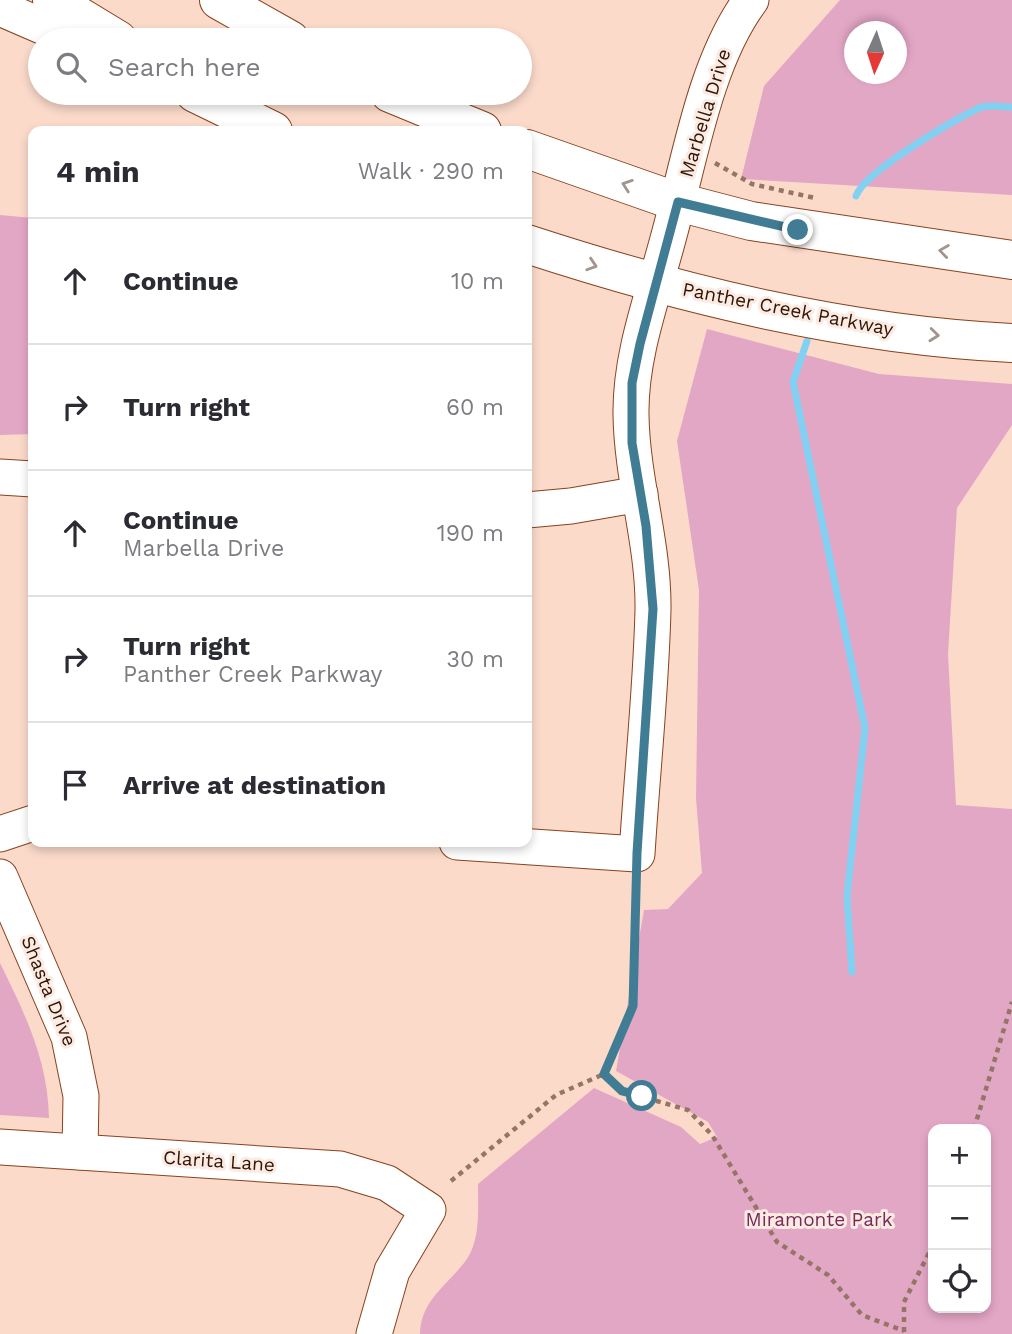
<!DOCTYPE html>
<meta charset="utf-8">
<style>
:root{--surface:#fff;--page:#f2f2f3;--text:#2b2b33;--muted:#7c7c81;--line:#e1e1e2}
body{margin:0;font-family:"Work Sans",sans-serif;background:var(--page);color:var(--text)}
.controls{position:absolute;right:21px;bottom:21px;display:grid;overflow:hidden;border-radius:14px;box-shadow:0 4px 10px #0003}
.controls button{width:63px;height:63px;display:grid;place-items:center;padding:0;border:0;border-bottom:2px solid var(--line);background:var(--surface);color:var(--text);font:35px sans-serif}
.compass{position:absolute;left:844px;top:21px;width:63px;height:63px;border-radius:50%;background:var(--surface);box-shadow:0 4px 10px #0003;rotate:183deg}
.stop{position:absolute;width:21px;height:21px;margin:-16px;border:5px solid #407c93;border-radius:50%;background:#fff}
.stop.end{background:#407c93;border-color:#fff;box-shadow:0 2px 7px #0008}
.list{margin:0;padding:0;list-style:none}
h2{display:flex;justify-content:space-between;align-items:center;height:91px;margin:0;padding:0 28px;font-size:30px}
h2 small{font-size:23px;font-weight:400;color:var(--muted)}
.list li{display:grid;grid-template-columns:46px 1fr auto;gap:21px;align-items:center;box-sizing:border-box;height:126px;padding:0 28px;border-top:2px solid var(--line)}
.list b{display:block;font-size:26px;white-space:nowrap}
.list p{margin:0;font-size:23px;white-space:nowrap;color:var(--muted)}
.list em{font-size:23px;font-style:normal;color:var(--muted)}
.icon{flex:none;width:38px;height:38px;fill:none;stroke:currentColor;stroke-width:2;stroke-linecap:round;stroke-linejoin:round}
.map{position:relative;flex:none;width:1012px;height:1334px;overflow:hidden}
.search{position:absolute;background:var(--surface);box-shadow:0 4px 10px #0003;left:28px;top:28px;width:504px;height:77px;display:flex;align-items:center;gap:18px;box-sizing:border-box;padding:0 24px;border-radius:38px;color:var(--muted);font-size:26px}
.panel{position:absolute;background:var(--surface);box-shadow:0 4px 10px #0003;left:28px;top:126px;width:504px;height:721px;border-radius:14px}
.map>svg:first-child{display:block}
.green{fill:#e3a7c6;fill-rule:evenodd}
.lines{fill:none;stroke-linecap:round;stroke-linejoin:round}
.stream{stroke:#82d1f2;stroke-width:7}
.minor-casing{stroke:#88421d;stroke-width:37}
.major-casing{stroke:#88421d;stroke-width:40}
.path{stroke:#947566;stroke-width:4.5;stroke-dasharray:5 5;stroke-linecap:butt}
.minor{stroke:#fff;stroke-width:35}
.major{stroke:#fff;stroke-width:38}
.oneway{stroke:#a2958e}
.route{stroke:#407c93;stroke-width:9}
.labels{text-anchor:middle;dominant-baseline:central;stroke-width:6;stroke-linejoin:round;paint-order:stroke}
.street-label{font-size:19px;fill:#311405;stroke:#fcebe3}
.park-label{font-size:19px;fill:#772a59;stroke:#fcebe3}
</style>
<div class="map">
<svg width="1012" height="1334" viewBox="0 0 1012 1334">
<rect width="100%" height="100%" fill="#fbdaca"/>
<!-- green -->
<g class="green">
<path d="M840,0H1012V195L741,179L764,86ZM855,32H897V74H855Z"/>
<polygon points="0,215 33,218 33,434 0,435"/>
<path d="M707,329L879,374L1012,384V425L957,508L948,654L956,805L1012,809V1334H420C421,1301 445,1287 464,1263C481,1242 478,1210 478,1184L594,1088L681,1127L700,1144L717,1137L708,1122L616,1071L644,910L668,909L702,873L696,798L699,590L677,441ZM986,1129V1308H933V1129Z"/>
<path d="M0,963C25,1014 48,1060 49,1118L0,1115Z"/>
</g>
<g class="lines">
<!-- stream -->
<g class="stream">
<path d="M856,196C864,172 954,120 979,108C988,104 1002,107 1012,107"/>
<polyline points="807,341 793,382 865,728 847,896 852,972"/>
</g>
<defs>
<g id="minor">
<polyline points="0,8 60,34"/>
<polyline points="0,477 33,479"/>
<polyline points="527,510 571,506 640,494"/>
<polyline points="0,834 33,823"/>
<path d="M457,842L637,854C642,773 651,691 653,610C654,544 632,481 631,415C630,355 653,296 668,239C689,164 704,63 751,0"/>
<polyline points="0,877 69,1037 81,1096 80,1152"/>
<polyline points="0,1147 340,1169 387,1183 428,1210 392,1271 374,1334"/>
</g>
<g id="major">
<polyline points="52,0 118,40"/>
<polyline points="219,0 290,40"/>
<polyline points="195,93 273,131"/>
<polyline points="390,93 482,131"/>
<polyline points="527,149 678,202 751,221 1012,260"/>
<path d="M527,244C683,295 847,335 1012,343"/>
</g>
</defs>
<!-- minor casing -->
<use href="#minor" class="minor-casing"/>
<!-- major casing -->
<use href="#major" class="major-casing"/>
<!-- path -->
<g class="path">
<polyline points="319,34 330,40"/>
<polyline points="715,163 752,184 815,198"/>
<polyline points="636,880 633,1006 604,1074 622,1091 688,1110 712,1135 777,1242 828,1275 862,1315 904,1331"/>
<polyline points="974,1129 1012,1002"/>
<polyline points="451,1181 556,1095 604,1074"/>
<polyline points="904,1332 904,1302 933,1245"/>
</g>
<!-- minor -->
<use href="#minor" class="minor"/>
<!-- major -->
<use href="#major" class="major"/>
</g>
<!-- one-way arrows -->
<defs><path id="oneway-chevron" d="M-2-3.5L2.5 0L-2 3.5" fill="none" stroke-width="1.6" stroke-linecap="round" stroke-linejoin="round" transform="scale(1.75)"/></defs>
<g class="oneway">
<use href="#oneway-chevron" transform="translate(627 185) rotate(-161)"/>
<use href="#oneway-chevron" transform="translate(944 251) rotate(-172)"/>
<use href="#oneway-chevron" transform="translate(592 265) rotate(18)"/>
<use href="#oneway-chevron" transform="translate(934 335) rotate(6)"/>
</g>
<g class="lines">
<!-- route -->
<polyline class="route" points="642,1096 622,1091 604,1074 633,1006 637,853 653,609 646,526 632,443 632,383 640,344 678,202 798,230"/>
</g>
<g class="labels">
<!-- street labels -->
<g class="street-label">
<text transform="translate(705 113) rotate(-73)">Marbella Drive</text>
<text transform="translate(788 309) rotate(11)">Panther Creek Parkway</text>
<text transform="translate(49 991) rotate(68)">Shasta Drive</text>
<text transform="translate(219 1161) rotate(4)">Clarita Lane</text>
</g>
<!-- park labels -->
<g class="park-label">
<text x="819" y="1219">Miramonte Park</text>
</g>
</g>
</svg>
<div class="controls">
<button>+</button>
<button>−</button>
<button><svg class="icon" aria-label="locate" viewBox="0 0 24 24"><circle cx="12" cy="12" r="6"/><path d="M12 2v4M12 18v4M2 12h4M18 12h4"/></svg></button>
</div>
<svg class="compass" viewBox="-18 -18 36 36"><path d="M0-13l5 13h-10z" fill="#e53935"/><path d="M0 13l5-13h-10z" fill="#7c7c81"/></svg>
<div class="stop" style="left:642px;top:1096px"></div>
<div class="stop end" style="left:798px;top:230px"></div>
<div class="search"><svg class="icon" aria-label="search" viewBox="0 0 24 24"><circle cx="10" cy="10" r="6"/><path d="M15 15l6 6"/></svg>Search here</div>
<section class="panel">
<h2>4 min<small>Walk · 290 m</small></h2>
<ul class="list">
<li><svg class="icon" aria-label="ahead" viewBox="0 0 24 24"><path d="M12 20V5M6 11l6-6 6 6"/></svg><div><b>Continue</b></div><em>10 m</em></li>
<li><svg class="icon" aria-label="right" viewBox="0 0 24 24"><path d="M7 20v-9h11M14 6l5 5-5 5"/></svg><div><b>Turn right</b></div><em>60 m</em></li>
<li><svg class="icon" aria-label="ahead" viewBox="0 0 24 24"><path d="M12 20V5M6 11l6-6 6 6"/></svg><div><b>Continue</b><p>Marbella Drive</p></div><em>190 m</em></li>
<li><svg class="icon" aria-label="right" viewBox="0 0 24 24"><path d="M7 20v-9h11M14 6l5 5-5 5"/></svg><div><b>Turn right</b><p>Panther Creek Parkway</p></div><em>30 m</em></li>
<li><svg class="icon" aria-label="arrive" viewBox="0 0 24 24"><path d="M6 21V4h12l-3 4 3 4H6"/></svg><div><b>Arrive at destination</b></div></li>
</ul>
</section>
</div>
